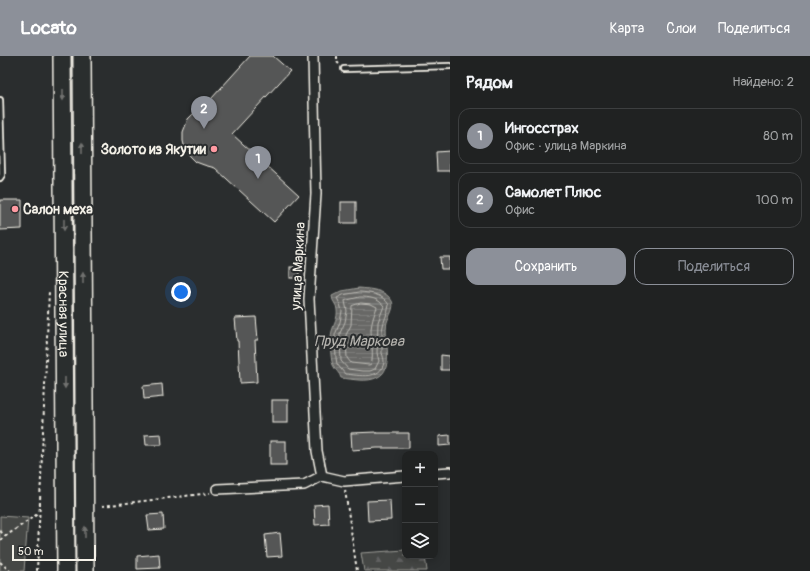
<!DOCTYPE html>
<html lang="ru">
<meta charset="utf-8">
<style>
:root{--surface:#202222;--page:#282a2a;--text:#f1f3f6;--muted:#a2a4a5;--line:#3d3f40;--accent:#8c9099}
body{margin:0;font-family:Pangolin,sans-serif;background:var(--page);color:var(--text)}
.controls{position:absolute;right:12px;bottom:12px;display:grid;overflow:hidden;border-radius:8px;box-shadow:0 2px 10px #0003}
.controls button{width:36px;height:36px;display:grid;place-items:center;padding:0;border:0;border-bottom:1px solid var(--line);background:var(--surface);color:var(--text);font:20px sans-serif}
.scale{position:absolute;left:12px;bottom:10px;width:84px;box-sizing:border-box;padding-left:4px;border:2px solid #f4f1e8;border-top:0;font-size:11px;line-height:14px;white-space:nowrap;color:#f4f1e8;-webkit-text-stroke:3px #2a2d2e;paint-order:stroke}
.you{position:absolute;left:181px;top:236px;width:14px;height:14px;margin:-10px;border:3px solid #fff;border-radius:50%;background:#1a73e8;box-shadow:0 0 0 6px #1a73e833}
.badge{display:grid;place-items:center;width:26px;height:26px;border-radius:50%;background:var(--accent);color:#fff;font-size:13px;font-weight:700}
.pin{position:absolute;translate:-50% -33px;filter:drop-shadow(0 1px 2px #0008)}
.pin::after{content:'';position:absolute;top:21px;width:14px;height:12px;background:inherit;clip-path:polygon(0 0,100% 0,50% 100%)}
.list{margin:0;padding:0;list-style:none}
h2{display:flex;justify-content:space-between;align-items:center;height:52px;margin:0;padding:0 16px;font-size:17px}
h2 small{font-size:13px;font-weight:400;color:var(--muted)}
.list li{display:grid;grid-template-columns:26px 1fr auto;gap:12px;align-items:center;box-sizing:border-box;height:56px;margin:0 8px 8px;padding:0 8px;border:1px solid var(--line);border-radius:12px}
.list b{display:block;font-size:15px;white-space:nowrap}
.list p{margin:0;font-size:13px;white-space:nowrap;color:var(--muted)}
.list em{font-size:13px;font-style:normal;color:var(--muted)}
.actions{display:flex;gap:8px;padding:12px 16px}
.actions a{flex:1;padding:9px 0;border:1px solid var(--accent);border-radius:12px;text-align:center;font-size:14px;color:var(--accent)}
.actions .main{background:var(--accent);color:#fff}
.icon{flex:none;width:22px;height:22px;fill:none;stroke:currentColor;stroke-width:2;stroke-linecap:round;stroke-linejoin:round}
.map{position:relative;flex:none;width:450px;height:515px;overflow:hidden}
header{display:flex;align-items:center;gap:24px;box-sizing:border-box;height:56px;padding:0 20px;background:var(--accent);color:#fff}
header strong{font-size:19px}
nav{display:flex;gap:22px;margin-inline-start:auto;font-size:14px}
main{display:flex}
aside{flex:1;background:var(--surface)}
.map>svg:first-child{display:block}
.forest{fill:url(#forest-firs);stroke:#9c9c96}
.garden{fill:#444645;stroke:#9c9c96}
.water{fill:url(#water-rules);stroke:#9f9f9a}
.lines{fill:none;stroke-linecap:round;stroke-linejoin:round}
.shore{stroke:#bcbab4;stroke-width:1}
.building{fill:#555756;stroke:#f4f1e8}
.lane-casing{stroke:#f4f1e8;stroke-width:8}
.street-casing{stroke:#f4f1e8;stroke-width:12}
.highway-casing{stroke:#f4f1e8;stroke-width:20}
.path{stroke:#f4f1e8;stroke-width:2;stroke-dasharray:3 3;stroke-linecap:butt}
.lane{stroke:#2a2d2e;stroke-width:4.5}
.street{stroke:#2a2d2e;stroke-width:9}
.highway{stroke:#2a2d2e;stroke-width:17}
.oneway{fill:#71726f}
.poi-dot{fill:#ff9aa2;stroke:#2a2d2e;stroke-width:1.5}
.labels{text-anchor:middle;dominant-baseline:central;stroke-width:4;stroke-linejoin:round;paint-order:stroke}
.poi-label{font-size:14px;font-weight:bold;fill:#f4f1e8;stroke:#2a2d2e;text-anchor:end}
.street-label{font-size:14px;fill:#f4f1e8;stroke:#2a2d2e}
.water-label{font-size:15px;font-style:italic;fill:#b5b3ae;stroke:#2a2d2e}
</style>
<header>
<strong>Locato</strong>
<nav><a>Карта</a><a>Слои</a><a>Поделиться</a></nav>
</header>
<main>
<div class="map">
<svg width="450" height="515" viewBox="0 0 450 515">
<defs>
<pattern id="forest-firs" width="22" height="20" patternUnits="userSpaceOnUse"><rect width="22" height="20" fill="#444645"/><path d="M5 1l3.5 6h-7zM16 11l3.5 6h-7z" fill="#606160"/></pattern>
<pattern id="water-rules" width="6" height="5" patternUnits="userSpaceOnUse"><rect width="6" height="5" fill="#676866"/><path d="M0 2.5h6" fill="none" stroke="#7d7e7c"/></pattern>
</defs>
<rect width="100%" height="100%" fill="#2a2d2e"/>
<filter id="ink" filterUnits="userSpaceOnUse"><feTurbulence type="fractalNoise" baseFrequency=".025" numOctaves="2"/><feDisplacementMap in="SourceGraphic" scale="8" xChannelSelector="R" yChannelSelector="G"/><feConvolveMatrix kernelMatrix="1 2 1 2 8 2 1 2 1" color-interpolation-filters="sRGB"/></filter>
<g filter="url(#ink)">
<!-- forest -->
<polygon class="forest" points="405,494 405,500 425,500 427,515 364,515 361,497"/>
<!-- garden -->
<polygon class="garden" points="0,460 28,462 24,515 0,515"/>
<!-- water -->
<path class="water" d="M359,232C371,233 386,234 392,245C395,252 389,260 387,266C383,281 395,313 378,321C367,327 353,323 341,322C340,317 335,314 333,309C330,302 330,282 332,275C334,268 338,262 337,254C337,248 332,246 332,240L342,235Z"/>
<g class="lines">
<!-- shore -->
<g class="shore">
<path d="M360,236C371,237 383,238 389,249C388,258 383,265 382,275C382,282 382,290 382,297C383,300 384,303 384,306C381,325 358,319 345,318L337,308L336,302L335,279L340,266L342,255L340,248L337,242L343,239Z"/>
<path d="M360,241C369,241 378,242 384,250L378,266L377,297L379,305L375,313L370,315H362L348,313L341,305L340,284V277L345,266L347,255L345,245Z"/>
<path d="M361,247L371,248L377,251C374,259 372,265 371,273C371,281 374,302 371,308L369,309L351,307L347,302L346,284V279L351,269L352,250Z"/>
</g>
</g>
<!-- building -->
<g class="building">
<polygon points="250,0 273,0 290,15 232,78 299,139 274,166 215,112 204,109 196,106 190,100 185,93 183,85 183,76 188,63 193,58 202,53"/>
<polygon points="450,95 450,115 437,115 436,96"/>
<polygon points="0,144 22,144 22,173 0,174"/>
<rect x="341" y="146" width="15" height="21"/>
<polygon points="440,201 450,201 450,213 441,213"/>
<rect x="290" y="211" width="9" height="11"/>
<polygon points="256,261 258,284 255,284 257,326 240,327 238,285 237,285 235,262"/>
<polygon points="441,299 450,300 450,314 441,314"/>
<polygon points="162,328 163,341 144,343 143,330"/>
<rect x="272" y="344" width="16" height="23"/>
<polygon points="376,376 376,377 409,377 409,392 377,392 352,394 351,377"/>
<polygon points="161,378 162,389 146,389 145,379"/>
<polygon points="450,379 450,389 439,390 439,380"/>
<rect x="270" y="385" width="16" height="24"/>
<polygon points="390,444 391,464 368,465 367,445"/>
<polygon points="328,448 329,468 315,469 314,449"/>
<polygon points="163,458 164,473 149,474 147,459"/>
<polygon points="280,477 282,500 267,501 265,479"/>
<polygon points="159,498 160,512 137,513 137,500"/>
</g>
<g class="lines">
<defs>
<g id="lane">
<polyline points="344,13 450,10"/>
<polyline points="0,44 2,119 0,122"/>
</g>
<g id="street">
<polyline points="313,0 316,138 309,243 317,395 322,420"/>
<polyline points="435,417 450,416"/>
<polyline points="217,433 304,429 322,420 344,425 405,420"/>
</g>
<g id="highway">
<path id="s1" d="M62,0L66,515"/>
<polyline points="82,0 85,515"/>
</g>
</defs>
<!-- lane casing -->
<use href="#lane" class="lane-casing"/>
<!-- street casing -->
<use href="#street" class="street-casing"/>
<!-- highway casing -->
<use href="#highway" class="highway-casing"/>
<!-- path -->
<g class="path">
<polyline points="337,0 337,6 339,8"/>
<polyline points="345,434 357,515"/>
<polyline points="102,450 210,437"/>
<polyline points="0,475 6,480"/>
<polyline points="0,484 39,457"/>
<polyline points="0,506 10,515"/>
<polyline points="37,515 49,235"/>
</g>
<!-- lane -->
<use href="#lane" class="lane"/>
<!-- street -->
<use href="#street" class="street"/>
<!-- highway -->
<use href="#highway" class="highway"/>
</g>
<!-- one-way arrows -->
<defs><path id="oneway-solid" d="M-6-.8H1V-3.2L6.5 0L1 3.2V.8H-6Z"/></defs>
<g class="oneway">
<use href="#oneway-solid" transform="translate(63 39) rotate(90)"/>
<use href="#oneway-solid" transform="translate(82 92) rotate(-90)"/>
<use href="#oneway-solid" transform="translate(64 169) rotate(90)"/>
<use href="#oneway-solid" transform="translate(83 222) rotate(-90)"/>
<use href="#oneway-solid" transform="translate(65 327) rotate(90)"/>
<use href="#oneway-solid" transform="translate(85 476) rotate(-90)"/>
</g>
</g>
<!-- markers -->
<g class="poi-dot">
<circle cx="214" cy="93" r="4"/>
<circle cx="15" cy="153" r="4"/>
</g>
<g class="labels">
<!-- poi labels -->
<g class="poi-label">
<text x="206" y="93">Золото из Якутии</text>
<text x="23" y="153" text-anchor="start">Салон меха</text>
</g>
<!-- street labels -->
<g class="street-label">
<text transform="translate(298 210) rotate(-87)">улица Маркина</text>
<text stroke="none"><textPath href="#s1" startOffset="258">Красная улица</textPath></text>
</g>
<!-- water labels -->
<g class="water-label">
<text x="359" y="285">Пруд Маркова</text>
</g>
</g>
</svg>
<div class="controls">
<button>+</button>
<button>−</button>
<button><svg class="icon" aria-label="layers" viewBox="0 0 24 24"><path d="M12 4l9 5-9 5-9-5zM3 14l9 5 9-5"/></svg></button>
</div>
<div class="scale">50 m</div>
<div class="you"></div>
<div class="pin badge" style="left:258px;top:123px">1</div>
<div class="pin badge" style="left:204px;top:73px">2</div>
</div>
<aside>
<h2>Рядом<small>Найдено: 2</small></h2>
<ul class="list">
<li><span class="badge">1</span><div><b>Ингосстрах</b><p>Офис · улица Маркина</p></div><em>80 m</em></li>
<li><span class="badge">2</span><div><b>Самолет Плюс</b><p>Офис</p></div><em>100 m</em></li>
</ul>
<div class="actions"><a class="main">Сохранить</a><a>Поделиться</a></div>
</aside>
</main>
